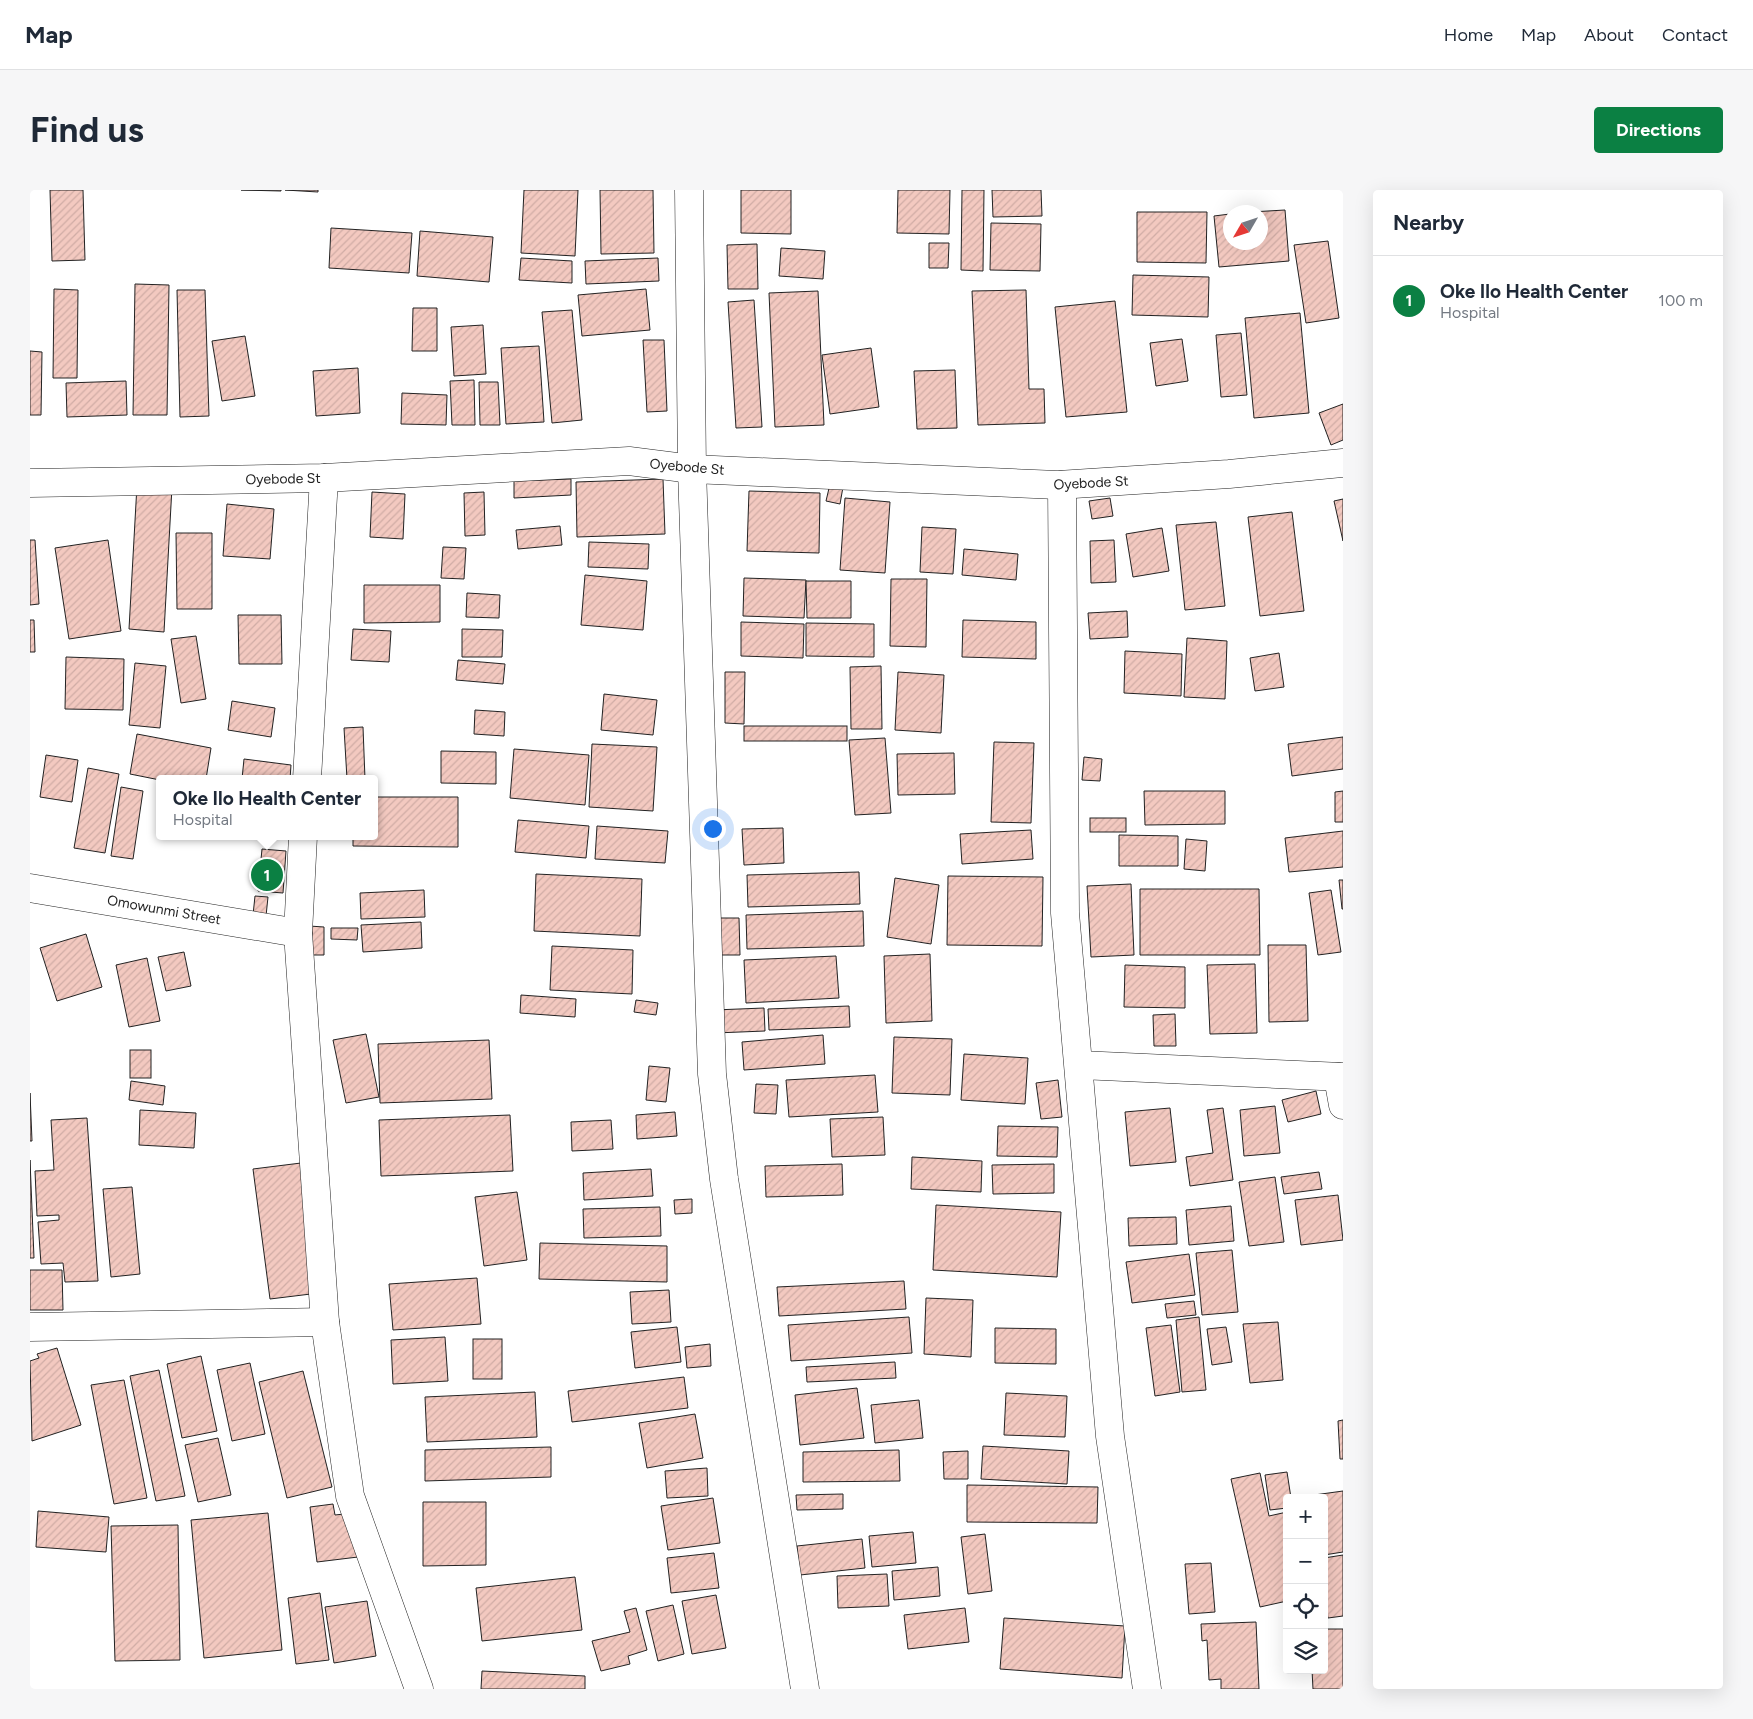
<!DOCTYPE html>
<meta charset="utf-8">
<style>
:root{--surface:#fff;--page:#f6f6f7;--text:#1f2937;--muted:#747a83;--line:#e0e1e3;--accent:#0b8043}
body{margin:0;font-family:Figtree,sans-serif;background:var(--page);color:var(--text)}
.controls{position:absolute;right:15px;bottom:15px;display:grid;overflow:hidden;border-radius:5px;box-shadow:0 5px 20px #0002}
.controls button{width:45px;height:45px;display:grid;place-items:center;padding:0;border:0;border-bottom:1px solid var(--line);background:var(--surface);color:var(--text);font:25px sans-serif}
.compass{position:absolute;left:1193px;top:15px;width:45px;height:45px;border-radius:50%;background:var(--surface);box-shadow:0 5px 20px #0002;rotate:231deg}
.you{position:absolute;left:682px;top:638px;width:18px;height:18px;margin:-12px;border:4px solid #fff;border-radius:50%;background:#1a73e8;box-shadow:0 0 0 8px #1a73e833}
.badge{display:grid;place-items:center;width:32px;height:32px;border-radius:50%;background:var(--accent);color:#fff;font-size:16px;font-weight:700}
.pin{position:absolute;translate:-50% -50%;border:2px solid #fff;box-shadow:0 1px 5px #0006}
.popup{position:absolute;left:126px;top:585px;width:222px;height:65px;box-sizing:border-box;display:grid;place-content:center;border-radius:5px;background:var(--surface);filter:drop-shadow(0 1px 4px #0005);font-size:16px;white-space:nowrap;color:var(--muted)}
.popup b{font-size:19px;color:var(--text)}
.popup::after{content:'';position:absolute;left:50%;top:100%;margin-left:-10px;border:10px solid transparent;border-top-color:var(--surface)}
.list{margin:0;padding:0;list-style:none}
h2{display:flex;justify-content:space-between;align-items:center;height:65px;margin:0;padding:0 20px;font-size:21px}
h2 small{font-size:16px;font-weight:400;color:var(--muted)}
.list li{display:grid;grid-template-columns:32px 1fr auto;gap:15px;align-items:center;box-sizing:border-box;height:90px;padding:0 20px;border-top:1px solid var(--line)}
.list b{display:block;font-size:19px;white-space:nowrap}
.list p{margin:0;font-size:16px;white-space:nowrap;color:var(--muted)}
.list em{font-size:16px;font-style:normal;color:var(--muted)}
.icon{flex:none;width:28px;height:28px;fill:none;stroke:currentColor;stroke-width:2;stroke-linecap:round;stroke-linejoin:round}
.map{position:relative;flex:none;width:1313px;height:1499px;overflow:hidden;border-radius:5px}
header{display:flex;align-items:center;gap:30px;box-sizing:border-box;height:70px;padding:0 25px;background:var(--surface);border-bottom:1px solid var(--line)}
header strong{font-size:24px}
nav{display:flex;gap:28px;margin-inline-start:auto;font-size:18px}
.intro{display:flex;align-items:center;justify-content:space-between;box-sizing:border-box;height:120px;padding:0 30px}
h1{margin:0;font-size:35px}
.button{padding:12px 22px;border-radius:5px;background:var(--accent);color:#fff;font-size:18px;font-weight:700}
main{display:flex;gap:30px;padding:0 30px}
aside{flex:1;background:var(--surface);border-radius:5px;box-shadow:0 5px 20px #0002}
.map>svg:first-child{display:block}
.building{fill:url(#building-hatch);stroke:#222}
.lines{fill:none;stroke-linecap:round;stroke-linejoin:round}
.minor-casing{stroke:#222;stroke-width:29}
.minor{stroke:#fff;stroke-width:28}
.labels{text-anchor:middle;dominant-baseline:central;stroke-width:4;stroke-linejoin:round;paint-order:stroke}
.street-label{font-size:14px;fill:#222;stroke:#fff}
</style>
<header>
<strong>Map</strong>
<nav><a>Home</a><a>Map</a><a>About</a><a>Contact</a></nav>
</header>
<div class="intro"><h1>Find us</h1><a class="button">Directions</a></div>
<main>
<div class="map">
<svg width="1313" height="1499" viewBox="0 0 1313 1499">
<defs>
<pattern id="building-hatch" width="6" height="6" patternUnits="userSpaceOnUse" patternTransform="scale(1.25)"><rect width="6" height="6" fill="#f3c9c0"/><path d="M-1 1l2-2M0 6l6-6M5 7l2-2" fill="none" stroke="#d0aca5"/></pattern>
</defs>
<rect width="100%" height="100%" fill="#fff"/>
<!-- building -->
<g class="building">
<polygon points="20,0 53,0 55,70 22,71"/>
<polygon points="211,0 251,0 251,1"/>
<polygon points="255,0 288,0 288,2"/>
<polygon points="494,0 548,0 545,66 491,63"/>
<polygon points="570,0 623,0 624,63 571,64"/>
<polygon points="711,0 761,0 761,44 711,43"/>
<polygon points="868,0 920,0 919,44 867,43"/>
<polygon points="932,0 954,0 953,81 931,80"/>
<polygon points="962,0 1011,0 1012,26 963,27"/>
<polygon points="1255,20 1259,71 1189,77 1184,26 1200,24 1200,52 1230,52 1230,22 1221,22"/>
<polygon points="1107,22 1177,22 1176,73 1107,72"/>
<polygon points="961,33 1011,34 1010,81 960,80"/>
<polygon points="301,38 382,43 379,83 299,78"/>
<polygon points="390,41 463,47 459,92 387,86"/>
<polygon points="1298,51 1309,128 1276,133 1264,55"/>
<polygon points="899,53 919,53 918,78 899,78"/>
<polygon points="727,54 728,99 698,99 697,55"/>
<polygon points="751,58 795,61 793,89 749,86"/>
<polygon points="491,68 542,71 542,93 489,90"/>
<polygon points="628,68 629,91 556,94 555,71"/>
<polygon points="1103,85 1179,87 1178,127 1102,125"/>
<polygon points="105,94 139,95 137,225 103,225"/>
<polygon points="24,99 48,100 47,188 23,188"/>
<polygon points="616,99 620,140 552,146 548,105"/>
<polygon points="147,100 175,100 179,226 150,227"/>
<polygon points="996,100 999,199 1014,199 1015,233 948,235 942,101"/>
<polygon points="788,101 794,235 745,237 739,103"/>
<polygon points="724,110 732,237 706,238 698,112"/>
<polygon points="1085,111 1097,222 1036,227 1025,117"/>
<polygon points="383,118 407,118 407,161 382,161"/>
<polygon points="542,120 552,230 522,233 512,122"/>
<polygon points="1270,123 1279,223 1224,228 1215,128"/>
<polygon points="453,135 456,184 424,186 421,137"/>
<polygon points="1211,143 1217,205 1191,207 1186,145"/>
<polygon points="215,146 225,206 192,211 182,151"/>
<polygon points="1152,149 1158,191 1126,196 1120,153"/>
<polygon points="613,150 634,150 637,221 617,222"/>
<polygon points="509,156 514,232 476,234 471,158"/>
<polygon points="841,158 849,217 800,224 792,165"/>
<polygon points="0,161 12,162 11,225 0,225"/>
<polygon points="328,178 330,223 286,226 283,181"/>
<polygon points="925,180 927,238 887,239 884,181"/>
<polygon points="444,190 445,235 422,235 420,191"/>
<polygon points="96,191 97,225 37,227 36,193"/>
<polygon points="449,192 468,192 470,235 450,235"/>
<polygon points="372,203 417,205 416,235 371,234"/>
<polygon points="1313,214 1313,250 1301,255 1289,223"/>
<polygon points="541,289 541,305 484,308 484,291"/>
<polygon points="633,289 635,344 547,347 546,292"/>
<polygon points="800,294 813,297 810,314 796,311"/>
<polygon points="107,295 142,297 134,442 99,439"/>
<polygon points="719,301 790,303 789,363 717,361"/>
<polygon points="342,302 375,304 373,349 340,347"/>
<polygon points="454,302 455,345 435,346 434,303"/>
<polygon points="815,308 860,312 855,383 810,380"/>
<polygon points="1080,308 1083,326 1062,329 1059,311"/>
<polygon points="1313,309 1313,351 1304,311"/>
<polygon points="197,314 244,319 240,369 193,366"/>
<polygon points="1262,322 1274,421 1230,426 1218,327"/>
<polygon points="1186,332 1195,416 1155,420 1146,335"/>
<polygon points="530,336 532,355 488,359 486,340"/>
<polygon points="892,337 926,339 923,384 890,382"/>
<polygon points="1132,338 1139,381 1103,387 1096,344"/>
<polygon points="146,343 182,343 182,419 147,419"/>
<polygon points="0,350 5,350 9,414 0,415"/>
<polygon points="78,350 91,441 39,449 25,358"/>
<polygon points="1084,350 1086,392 1061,393 1060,351"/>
<polygon points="559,352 619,354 618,379 558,377"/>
<polygon points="413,357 436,358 434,389 411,388"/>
<polygon points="934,359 988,364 986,390 932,385"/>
<polygon points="555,385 617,391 613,440 551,435"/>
<polygon points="714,388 776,390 774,428 713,426"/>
<polygon points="861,389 897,389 896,457 860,456"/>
<polygon points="776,391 821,391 821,428 777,428"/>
<polygon points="334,395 410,395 410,432 334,433"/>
<polygon points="437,403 470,405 469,428 436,427"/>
<polygon points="1097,421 1098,447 1060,449 1058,423"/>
<polygon points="208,425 251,425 252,474 209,474"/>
<polygon points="0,430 4,430 5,462 0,462"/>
<polygon points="933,430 1006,432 1006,469 932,467"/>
<polygon points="711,432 774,434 773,468 711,466"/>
<polygon points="776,433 844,434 844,467 776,466"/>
<polygon points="323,439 361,441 359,472 321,470"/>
<polygon points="432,439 473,440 472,467 432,467"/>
<polygon points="166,446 176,509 151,513 141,449"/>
<polygon points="1157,448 1197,451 1195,509 1154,507"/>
<polygon points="1095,461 1152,464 1151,506 1094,503"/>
<polygon points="1249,463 1254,497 1225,501 1220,468"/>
<polygon points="36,467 94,469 93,520 35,519"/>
<polygon points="428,470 475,474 473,494 426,490"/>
<polygon points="105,473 136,476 130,538 99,535"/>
<polygon points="851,476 852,539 821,539 820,477"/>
<polygon points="695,482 715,482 714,534 695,533"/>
<polygon points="868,482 914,485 911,543 865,540"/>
<polygon points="574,504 627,510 623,545 571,540"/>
<polygon points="202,511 245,518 241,547 198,540"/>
<polygon points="445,520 475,522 474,546 444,544"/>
<rect x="714" y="536" width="103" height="15"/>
<polygon points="333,537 335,589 317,589 314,538"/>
<polygon points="107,544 181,558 176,589 130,590 100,584"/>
<polygon points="1313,547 1313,579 1262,586 1258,554"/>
<polygon points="855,548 861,623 825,625 819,550"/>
<polygon points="964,552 1004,553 1001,633 961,632"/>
<polygon points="562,554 627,557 623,621 559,617"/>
<polygon points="484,559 559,565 555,615 480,608"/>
<polygon points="411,561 466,562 466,594 411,593"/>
<polygon points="924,563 925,604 868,605 867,564"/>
<polygon points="16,565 48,570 42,612 10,607"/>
<polygon points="1054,567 1072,569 1070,591 1052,590"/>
<polygon points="214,569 261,575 260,589 212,589"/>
<polygon points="58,578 89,584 75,663 44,658"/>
<polygon points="91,597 113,601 103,669 81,666"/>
<polygon points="1114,601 1195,601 1195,634 1115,635"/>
<polygon points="1313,601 1313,632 1305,632 1305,602"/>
<polygon points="344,607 428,607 428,657 323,656 323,646 344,646"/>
<rect x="1060" y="628" width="36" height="14"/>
<polygon points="488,630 559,636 556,668 485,662"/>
<polygon points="567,636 638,641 635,673 565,669"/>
<polygon points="753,638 754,673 714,675 712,639"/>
<polygon points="1001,640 1003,669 932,674 930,644"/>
<polygon points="1313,641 1313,677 1259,682 1255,648"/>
<polygon points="1089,645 1148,646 1148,676 1089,676"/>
<polygon points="1156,649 1177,651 1175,681 1154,679"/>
<polygon points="232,659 256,661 253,703 228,701"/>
<polygon points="829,682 830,714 718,717 717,685"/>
<polygon points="506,684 612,689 610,746 504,741"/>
<polygon points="918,686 1013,687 1012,756 917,755"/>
<polygon points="865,688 909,695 901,754 857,747"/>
<polygon points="1309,690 1313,690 1313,719 1312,719"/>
<polygon points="1101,694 1104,765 1061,767 1057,696"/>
<polygon points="1110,699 1229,699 1230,765 1110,765"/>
<polygon points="394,700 395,727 331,729 330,703"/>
<polygon points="1301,700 1311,762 1288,765 1279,703"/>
<polygon points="225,706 238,707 236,726 223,725"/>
<polygon points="833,721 834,756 717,759 716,725"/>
<polygon points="680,728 709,728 710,765 680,765"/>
<polygon points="391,732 392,758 333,762 331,735"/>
<polygon points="279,736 294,737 294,765 279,765"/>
<polygon points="301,738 328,738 327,750 301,749"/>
<polygon points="56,744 72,797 27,811 10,758"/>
<polygon points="1238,755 1276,755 1278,831 1239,832"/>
<polygon points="522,756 603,760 602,804 520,800"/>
<polygon points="154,762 161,796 136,801 128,767"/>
<polygon points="900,764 902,831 856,833 854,766"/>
<polygon points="806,766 809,808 716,813 714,770"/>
<polygon points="117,768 130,831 99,837 86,775"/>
<polygon points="1225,774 1227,843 1180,844 1177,775"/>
<polygon points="1095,775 1155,777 1155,818 1094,817"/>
<polygon points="491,805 546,809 545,827 490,823"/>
<polygon points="606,810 628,813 626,825 604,822"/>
<polygon points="819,816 820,837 739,840 738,819"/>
<polygon points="734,818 735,841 685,843 684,820"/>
<polygon points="1145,824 1146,856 1124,856 1123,825"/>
<polygon points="336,844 349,907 316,913 303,850"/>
<polygon points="793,845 795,874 714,880 712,852"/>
<polygon points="864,847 922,849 920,905 862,903"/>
<polygon points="459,850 462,909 350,913 348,854"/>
<rect x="100" y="860" width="21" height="28"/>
<polygon points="934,864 998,868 995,914 931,910"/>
<polygon points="619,876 640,878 636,912 616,910"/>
<polygon points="845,885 848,922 759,927 756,890"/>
<polygon points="1028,890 1032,927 1011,929 1006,893"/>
<polygon points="101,891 135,896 133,915 99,910"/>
<polygon points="726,894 748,895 746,924 724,923"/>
<polygon points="1286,901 1291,924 1258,932 1252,910"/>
<polygon points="0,903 2,951 0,951"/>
<polygon points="1245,916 1250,963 1214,966 1210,920"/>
<polygon points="1140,918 1146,972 1100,976 1095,922"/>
<polygon points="1193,918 1203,990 1160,996 1156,967 1183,963 1177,920"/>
<polygon points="110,920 166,923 164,958 109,955"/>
<polygon points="645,922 647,946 607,949 606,925"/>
<polygon points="480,925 483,981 351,986 349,930"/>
<polygon points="853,927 855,965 802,967 800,929"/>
<polygon points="57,928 68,1091 35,1092 33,1073 11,1074 8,1032 29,1030 29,1025 7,1026 5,981 24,980 21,930"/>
<polygon points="581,930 583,959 542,961 541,932"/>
<polygon points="968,936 1028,937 1027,967 967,966"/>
<polygon points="882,967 952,971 951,1002 881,999"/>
<polygon points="0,970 4,1068 0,1068"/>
<polygon points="271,973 289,1103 240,1109 223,979"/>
<polygon points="812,974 813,1005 736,1007 735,976"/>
<polygon points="1024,974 1024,1003 963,1004 962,975"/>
<polygon points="621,979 623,1006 554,1010 553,983"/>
<polygon points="1289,982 1292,999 1254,1004 1251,987"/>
<polygon points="1245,987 1254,1052 1219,1056 1209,992"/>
<polygon points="102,997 110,1084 81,1087 73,999"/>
<polygon points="487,1002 497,1070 454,1076 445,1007"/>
<polygon points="1308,1005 1313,1050 1271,1055 1265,1010"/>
<polygon points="662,1009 662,1023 645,1024 644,1010"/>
<polygon points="906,1015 1031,1022 1027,1087 903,1080"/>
<polygon points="1201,1016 1204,1051 1159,1055 1156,1020"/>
<polygon points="630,1017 631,1046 554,1048 553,1019"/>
<polygon points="1146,1027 1147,1054 1099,1056 1098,1028"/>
<polygon points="510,1053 637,1056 637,1092 509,1089"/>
<polygon points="1202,1060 1208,1122 1172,1125 1166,1063"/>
<polygon points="1159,1064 1165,1105 1102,1113 1096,1072"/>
<polygon points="0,1080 32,1080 33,1120 0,1120"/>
<polygon points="447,1088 451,1134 363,1140 359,1094"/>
<polygon points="874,1091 876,1119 749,1126 747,1097"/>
<polygon points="639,1100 641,1132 602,1134 600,1102"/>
<polygon points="896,1108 943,1110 941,1167 894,1164"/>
<polygon points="1164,1111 1166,1125 1137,1128 1135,1114"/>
<polygon points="879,1127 882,1163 761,1171 758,1135"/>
<polygon points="1169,1127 1176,1200 1152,1202 1146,1130"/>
<polygon points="1248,1132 1253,1190 1220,1193 1213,1134"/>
<polygon points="1141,1135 1150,1202 1125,1206 1116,1138"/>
<polygon points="647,1137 651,1172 605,1178 601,1142"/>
<polygon points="1196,1137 1202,1172 1182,1175 1177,1139"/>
<polygon points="965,1138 1026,1139 1026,1174 965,1173"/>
<polygon points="415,1147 418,1191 363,1194 361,1150"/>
<rect x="443" y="1149" width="29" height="40"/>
<polygon points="680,1154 681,1176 657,1178 655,1157"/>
<polygon points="27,1158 51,1235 2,1251 0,1171 9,1168 7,1164"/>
<polygon points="171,1166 187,1241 152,1248 137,1174"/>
<polygon points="865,1172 866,1188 777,1192 776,1177"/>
<polygon points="220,1173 235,1244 202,1251 187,1180"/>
<polygon points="129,1180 155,1306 126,1311 100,1186"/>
<polygon points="273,1181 302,1297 257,1308 229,1192"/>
<polygon points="654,1187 658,1218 542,1232 538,1201"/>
<polygon points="94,1190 117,1308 84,1314 61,1195"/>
<polygon points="827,1198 834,1248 770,1255 765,1205"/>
<polygon points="505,1202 507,1247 397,1252 395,1207"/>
<polygon points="976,1203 1037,1206 1035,1247 974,1245"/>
<polygon points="889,1210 893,1248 845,1253 841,1215"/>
<polygon points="665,1224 673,1268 617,1278 609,1233"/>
<polygon points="1313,1230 1313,1269 1310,1269 1308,1231"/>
<polygon points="188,1248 201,1305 168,1312 155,1255"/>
<polygon points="953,1256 1039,1261 1037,1294 951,1289"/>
<polygon points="521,1257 521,1287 395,1291 395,1260"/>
<polygon points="869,1260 870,1291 773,1292 773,1262"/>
<polygon points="938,1261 938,1289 914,1289 913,1262"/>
<polygon points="677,1278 678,1306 637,1308 635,1281"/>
<polygon points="1257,1282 1261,1308 1257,1308 1257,1318 1240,1320 1235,1285"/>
<polygon points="1230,1283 1239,1326 1257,1322 1257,1411 1230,1417 1201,1289"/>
<polygon points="937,1295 1068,1297 1067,1333 937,1332"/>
<polygon points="1313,1301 1313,1362 1294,1365 1294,1308 1277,1308 1277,1306"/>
<polygon points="813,1304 813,1319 767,1320 766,1305"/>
<polygon points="683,1308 690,1353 638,1360 631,1316"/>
<polygon points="393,1312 456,1312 456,1375 393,1376"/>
<polygon points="303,1314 305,1325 323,1323 328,1367 287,1372 280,1317"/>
<polygon points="8,1321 79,1327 76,1362 6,1357"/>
<polygon points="238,1323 252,1460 174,1468 161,1330"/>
<polygon points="148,1335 150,1470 85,1471 81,1336"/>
<polygon points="883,1342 886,1373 842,1377 839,1346"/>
<polygon points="955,1344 962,1401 938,1404 931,1347"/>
<polygon points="832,1349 835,1378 770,1385 767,1356"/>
<polygon points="684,1363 689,1398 641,1403 637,1368"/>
<polygon points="1313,1365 1313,1426 1298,1428 1294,1403 1294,1368"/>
<polygon points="1181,1373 1185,1422 1159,1424 1155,1374"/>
<polygon points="908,1377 910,1406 864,1410 862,1381"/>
<polygon points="857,1384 859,1416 808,1418 807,1386"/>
<polygon points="545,1387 552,1440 452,1451 446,1398"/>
<polygon points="290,1403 299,1470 266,1474 258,1408"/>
<polygon points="686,1405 696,1458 662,1464 652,1411"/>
<polygon points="337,1411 346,1466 304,1473 295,1417"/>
<polygon points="643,1415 654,1464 628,1471 616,1421"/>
<polygon points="606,1418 617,1460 598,1466 600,1474 571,1481 562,1451 600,1442 594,1421"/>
<polygon points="935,1418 939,1452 878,1459 874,1425"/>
<polygon points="974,1428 1095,1436 1092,1488 970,1479"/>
<polygon points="1226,1432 1229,1499 1191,1499 1191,1489 1179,1490 1177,1450 1172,1451 1171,1434"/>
<polygon points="1294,1439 1313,1439 1313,1499 1283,1499 1282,1480 1294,1480"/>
<polygon points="452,1481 555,1486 555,1499 451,1499"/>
</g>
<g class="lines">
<defs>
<g id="minor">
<polyline points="659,0 662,279 682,884 694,989 775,1499"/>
<polyline points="0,293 294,288 599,271 662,279 1028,295 1199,284 1313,273"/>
<polyline points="1032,295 1035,723 1080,1246 1117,1499"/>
<polyline points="277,589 294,288"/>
<polyline points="273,646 268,743 295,1132 320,1306 389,1499"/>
<polyline points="0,698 268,743"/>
<polyline points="1050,875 1313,887"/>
<polyline points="1308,887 1313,915"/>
<polyline points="0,1137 295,1132"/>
</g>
</defs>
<!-- minor casing -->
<use href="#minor" class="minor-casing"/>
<!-- minor -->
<use href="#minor" class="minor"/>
</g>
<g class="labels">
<!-- street labels -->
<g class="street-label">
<text transform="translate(657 277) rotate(5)">Oyebode St</text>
<text transform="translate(253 289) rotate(-1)">Oyebode St</text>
<text transform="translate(1061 293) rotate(-3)">Oyebode St</text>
<text transform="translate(134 720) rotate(10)">Omowunmi Street</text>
</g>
</g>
</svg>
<div class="controls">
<button>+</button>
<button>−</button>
<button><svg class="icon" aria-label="locate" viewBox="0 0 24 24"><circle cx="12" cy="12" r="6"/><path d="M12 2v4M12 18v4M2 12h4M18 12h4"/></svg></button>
<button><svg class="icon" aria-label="layers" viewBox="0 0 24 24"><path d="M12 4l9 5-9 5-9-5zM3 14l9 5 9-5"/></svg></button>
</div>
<svg class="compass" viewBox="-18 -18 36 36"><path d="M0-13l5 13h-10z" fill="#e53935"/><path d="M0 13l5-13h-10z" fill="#747a83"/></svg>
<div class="you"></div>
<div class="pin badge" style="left:237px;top:685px">1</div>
<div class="popup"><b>Oke Ilo Health Center</b>Hospital</div>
</div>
<aside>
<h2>Nearby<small></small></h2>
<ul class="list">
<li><span class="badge">1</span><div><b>Oke Ilo Health Center</b><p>Hospital</p></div><em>100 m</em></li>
</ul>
</aside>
</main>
